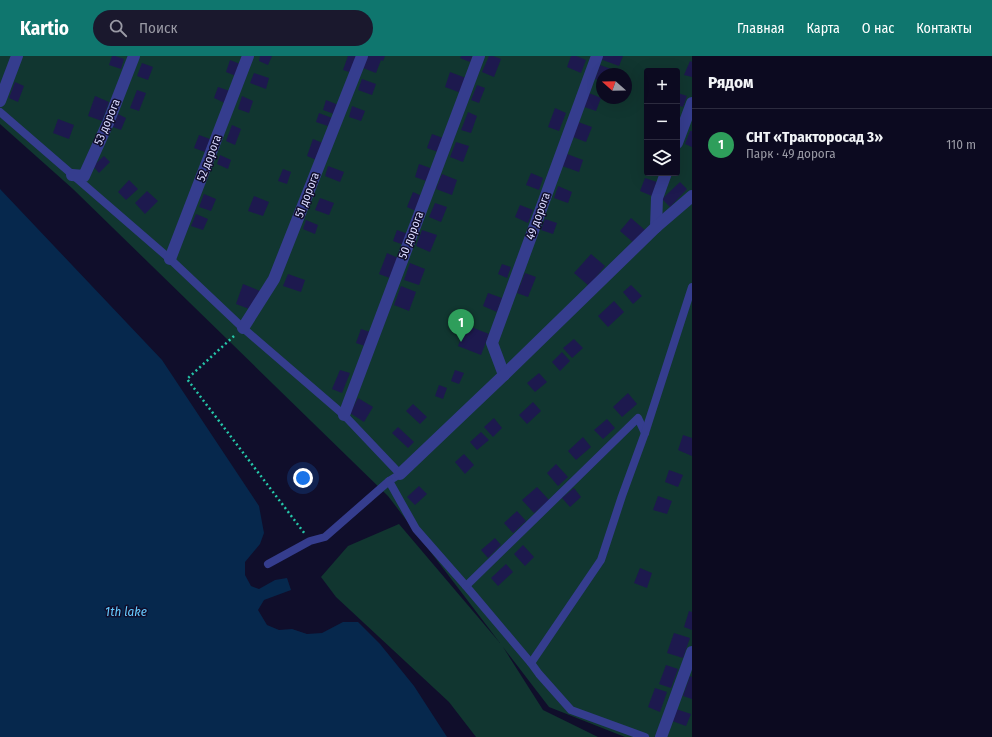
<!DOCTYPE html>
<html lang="ru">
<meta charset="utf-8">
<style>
:root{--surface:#0c0a20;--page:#1a182d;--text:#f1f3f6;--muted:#9a9aa5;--line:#2c2b3e;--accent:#0f766e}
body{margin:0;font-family:"Fira Sans Condensed",sans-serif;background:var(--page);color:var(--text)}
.controls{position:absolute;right:12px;top:12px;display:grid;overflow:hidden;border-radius:4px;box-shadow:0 4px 16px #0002}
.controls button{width:36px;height:36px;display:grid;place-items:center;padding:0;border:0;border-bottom:1px solid var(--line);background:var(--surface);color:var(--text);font:20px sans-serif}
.compass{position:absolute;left:596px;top:12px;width:36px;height:36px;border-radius:50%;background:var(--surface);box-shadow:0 4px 16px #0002;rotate:290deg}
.you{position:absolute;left:303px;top:422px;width:14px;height:14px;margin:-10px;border:3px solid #fff;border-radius:50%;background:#1a73e8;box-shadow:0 0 0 6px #1a73e833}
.badge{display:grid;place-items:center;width:26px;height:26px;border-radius:50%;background:var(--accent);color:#fff;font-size:13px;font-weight:700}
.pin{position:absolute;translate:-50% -33px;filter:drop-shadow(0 1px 2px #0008)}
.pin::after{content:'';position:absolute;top:21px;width:14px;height:12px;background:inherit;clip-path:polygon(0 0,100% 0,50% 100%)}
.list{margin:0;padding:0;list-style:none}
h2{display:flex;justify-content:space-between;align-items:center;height:52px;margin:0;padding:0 16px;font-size:17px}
h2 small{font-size:13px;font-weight:400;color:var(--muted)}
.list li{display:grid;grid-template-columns:26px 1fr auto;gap:12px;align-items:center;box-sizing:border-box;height:72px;padding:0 16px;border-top:1px solid var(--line)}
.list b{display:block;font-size:15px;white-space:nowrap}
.list p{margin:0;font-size:13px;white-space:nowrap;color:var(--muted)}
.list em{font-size:13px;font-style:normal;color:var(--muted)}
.icon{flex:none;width:22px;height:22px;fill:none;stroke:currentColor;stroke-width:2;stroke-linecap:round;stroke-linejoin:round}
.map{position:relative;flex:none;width:692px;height:681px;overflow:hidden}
header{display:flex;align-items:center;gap:24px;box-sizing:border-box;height:56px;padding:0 20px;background:var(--accent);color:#fff}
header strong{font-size:19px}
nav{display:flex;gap:22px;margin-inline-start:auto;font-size:14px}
.search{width:280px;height:36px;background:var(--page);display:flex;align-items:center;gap:10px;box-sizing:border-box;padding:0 14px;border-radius:22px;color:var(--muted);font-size:15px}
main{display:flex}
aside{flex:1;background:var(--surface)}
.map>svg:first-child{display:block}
.green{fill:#113630;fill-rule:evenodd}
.water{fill:#06284d}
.building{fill:#1d194e}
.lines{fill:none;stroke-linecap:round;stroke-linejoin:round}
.path{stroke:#25c7a9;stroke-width:2.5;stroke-dasharray:2 3;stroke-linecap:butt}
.lane{stroke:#353d8e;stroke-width:8}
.street{stroke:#353d8e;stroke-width:12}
.labels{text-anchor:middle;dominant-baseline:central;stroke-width:3;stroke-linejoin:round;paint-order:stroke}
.street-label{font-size:12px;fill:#d9d9ff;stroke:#100e2b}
.water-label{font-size:13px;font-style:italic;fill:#67cbff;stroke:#100e2b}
</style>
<header>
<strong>Kartio</strong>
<div class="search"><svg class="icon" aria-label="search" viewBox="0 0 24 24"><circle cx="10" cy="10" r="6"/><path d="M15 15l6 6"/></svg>Поиск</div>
<nav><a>Главная</a><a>Карта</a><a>О нас</a><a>Контакты</a></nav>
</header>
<main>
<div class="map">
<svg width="692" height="681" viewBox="0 0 692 681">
<rect width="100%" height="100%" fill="#100e2b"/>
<!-- green -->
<path class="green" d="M0,0H692V681H625L549,651L503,591L543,654L598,681H476L449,646L336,541L321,521L348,490L399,468L500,587L388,440L73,133L0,68ZM647,15H677V117H647ZM602,18H626V42H602Z"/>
<!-- water -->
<polygon class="water" points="0,133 162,304 259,450 264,477 260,488 245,506 245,519 251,530 259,533 275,524 287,522 291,534 264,544 258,554 267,569 279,574 292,573 307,578 322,577 343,566 358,566 380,588 414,630 447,681 0,681"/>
<!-- building -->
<g class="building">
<polygon points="112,0 115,0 124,3 121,13 109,9"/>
<polygon points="260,0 272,0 268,9 259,5"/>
<polygon points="348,0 354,0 358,1 352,17 343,14"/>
<polygon points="367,0 385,0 383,5 381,4 376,17 363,12"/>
<polygon points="461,0 472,0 470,6 460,2"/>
<polygon points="489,0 493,0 501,3 494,21 482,16"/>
<polygon points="571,0 576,0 586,4 581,17 567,11"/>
<polygon points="601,0 623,0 619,10 600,3"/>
<polygon points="230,4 240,8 236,20 226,16"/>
<polygon points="690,5 692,6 692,21 684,19"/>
<polygon points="142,7 153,11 148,24 137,20"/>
<polygon points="600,9 611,13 609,18 602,18 602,25 595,23"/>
<polygon points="450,16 466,22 461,37 445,31"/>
<polygon points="254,17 269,22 266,33 250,27"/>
<polygon points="362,23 376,28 372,39 358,34"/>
<polygon points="15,26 24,30 18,46 9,42"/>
<polygon points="477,29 485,32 479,47 471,44"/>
<polygon points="218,31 230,35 225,47 214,42"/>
<polygon points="137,34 146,37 139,55 130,52"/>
<polygon points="589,37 601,42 596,55 584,51"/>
<polygon points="678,37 687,40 683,51 677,49 677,40"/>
<polygon points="95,40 109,46 102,65 88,60"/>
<polygon points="242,40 253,45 249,57 238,53"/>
<polygon points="326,44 341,50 337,59 323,54"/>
<polygon points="352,50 365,55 361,65 349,61"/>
<polygon points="555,52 566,57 559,75 548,71"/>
<polygon points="468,56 477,60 471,77 461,74"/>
<polygon points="319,57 332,62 328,70 316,66"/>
<polygon points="118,58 126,62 121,74 113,71"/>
<polygon points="58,63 74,69 69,83 53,77"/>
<polygon points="578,66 592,71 586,86 573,81"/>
<polygon points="232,69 241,73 235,89 226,85"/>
<polygon points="690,75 692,75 692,91 685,88"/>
<polygon points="432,78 443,82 438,96 427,92"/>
<polygon points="199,79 210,83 205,96 194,92"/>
<polygon points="313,83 325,88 319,105 307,100"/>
<polygon points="456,86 469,90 463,106 450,101"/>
<polygon points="567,98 583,104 579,116 562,110"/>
<polygon points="220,99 231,104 228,113 217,108"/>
<polygon points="104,100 110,106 99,117 93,110"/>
<polygon points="419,108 433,113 429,126 415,121"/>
<polygon points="328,110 344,116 340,126 325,120"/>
<polygon points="283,113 291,116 287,128 278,125"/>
<polygon points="531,117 543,122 539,134 526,129"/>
<polygon points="442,118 457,124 452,139 436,133"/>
<polygon points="645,122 657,126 652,140 640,135"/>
<polygon points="129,124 138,133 126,144 118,136"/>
<polygon points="680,126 687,133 670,151 662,143"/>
<polygon points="558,130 572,136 568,147 554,142"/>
<polygon points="147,135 158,145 145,158 135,147"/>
<polygon points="413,136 422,140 416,155 407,151"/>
<polygon points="204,138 216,143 211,155 199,151"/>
<polygon points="254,140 269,146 263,160 248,155"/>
<polygon points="320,142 334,147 329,159 315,154"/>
<polygon points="435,147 447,151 441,166 429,161"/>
<polygon points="520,149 533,154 528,167 515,161"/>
<polygon points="196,158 208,163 203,174 191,170"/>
<polygon points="631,162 646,175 635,188 620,175"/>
<polygon points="545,163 557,167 553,178 541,174"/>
<polygon points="306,164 318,169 315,178 303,173"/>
<polygon points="397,174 408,178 404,189 393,185"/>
<polygon points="422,174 437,179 430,196 416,190"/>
<polygon points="387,197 398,202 390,222 379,218"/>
<polygon points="591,198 605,210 589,230 574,217"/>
<polygon points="410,207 425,213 419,229 404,224"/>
<polygon points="502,208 511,211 507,222 498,218"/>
<polygon points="525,217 536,221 528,241 517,237"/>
<polygon points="288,218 305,224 301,236 283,230"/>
<polygon points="243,228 260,235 252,254 236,248"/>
<polygon points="631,229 642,240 633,248 623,236"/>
<polygon points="401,230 416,236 409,255 394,249"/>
<polygon points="488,237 502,242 497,256 483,250"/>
<polygon points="614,245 624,256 608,271 598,260"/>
<polygon points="466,269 489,278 481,299 458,290"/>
<polygon points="361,273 370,276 365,290 356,287"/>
<polygon points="574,283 583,292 572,302 563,292"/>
<polygon points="562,296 570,305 560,315 552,306"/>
<polygon points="340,314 350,317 342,337 332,333"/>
<polygon points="455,314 464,317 459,328 451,325"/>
<polygon points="539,317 547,326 535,336 527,327"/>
<polygon points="439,329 447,332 443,343 435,340"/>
<polygon points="628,337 637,348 622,361 613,351"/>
<polygon points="358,342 373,351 364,366 350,357"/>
<polygon points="533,346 541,355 527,368 519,359"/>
<polygon points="413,348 427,361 420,368 406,355"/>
<polygon points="494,362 502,372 493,381 484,371"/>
<polygon points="607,363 615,372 603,383 594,374"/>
<polygon points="398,371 414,386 408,392 392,377"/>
<polygon points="481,376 489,384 477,394 470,386"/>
<polygon points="683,379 692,382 692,400 678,394"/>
<polygon points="583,381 591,391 576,404 568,395"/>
<polygon points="464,398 474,409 465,418 455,406"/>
<polygon points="556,408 568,421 558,430 547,417"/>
<polygon points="669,414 683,419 678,431 665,426"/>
<polygon points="419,430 427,438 415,449 407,441"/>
<polygon points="537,431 549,444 534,457 522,444"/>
<polygon points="574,432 581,441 570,451 562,442"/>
<polygon points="658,440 672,445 667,458 653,454"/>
<polygon points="517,455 526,465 513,477 504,467"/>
<polygon points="495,482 501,489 488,502 481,494"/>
<polygon points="523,489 534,501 525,510 514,498"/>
<polygon points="506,508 513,516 498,530 491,522"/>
<polygon points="640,512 652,517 647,532 634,527"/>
<polygon points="689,555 692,556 692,574 684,571"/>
<polygon points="674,577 690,582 683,602 667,597"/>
<polygon points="666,609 678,613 671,632 659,628"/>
<polygon points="690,620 692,621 692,643 683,640"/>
<polygon points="655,632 667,636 660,656 648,651"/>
<polygon points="676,653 691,658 686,670 672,665"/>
</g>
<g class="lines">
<!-- path -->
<polyline class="path" points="234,280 187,323 305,478"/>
<!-- lane -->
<g class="lane">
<polyline points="0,56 170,203 243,272 344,359 400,418 389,425 325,481 310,485 268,508"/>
<polyline points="389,425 416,473 466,530 531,607 539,618 571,654 645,681"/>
<polyline points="466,530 638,362 645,377"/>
<polyline points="531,607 601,504 622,440 645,377 692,231"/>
</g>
<!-- street -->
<g class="street">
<polyline points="0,45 17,0"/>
<polyline points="677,87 692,47"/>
<polyline points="72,119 84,120 108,67 134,0"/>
<polyline points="656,171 657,142 666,117"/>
<polyline points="170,203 248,0"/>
<polyline points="243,272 274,223 362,0"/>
<polyline points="504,319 492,287 597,0"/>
<polyline points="344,359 479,0"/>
<polyline points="400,418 504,319 656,171 692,140"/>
<polyline points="661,681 692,596"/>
</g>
</g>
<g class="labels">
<!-- street labels -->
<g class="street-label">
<text transform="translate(107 66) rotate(-67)">53 дорога</text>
<text transform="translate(209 102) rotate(-69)">52 дорога</text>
<text transform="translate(307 139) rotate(-69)">51 дорога</text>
<text transform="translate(538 160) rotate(-70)">49 дорога</text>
<text transform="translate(411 179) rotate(-69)">50 дорога</text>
</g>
<!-- water labels -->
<g class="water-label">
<text x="126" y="555">1th lake</text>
</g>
</g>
</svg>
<div class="controls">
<button>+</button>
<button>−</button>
<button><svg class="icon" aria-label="layers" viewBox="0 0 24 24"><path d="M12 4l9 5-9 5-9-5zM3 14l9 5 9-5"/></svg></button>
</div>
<svg class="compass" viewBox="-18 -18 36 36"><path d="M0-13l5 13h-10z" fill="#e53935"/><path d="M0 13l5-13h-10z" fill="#9a9aa5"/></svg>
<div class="you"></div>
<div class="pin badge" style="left:461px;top:286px;background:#2e9e5b">1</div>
</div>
<aside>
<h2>Рядом<small></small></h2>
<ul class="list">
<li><span class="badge" style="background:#2e9e5b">1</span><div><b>СНТ «Тракторосад 3»</b><p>Парк · 49 дорога</p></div><em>110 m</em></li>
</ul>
</aside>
</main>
